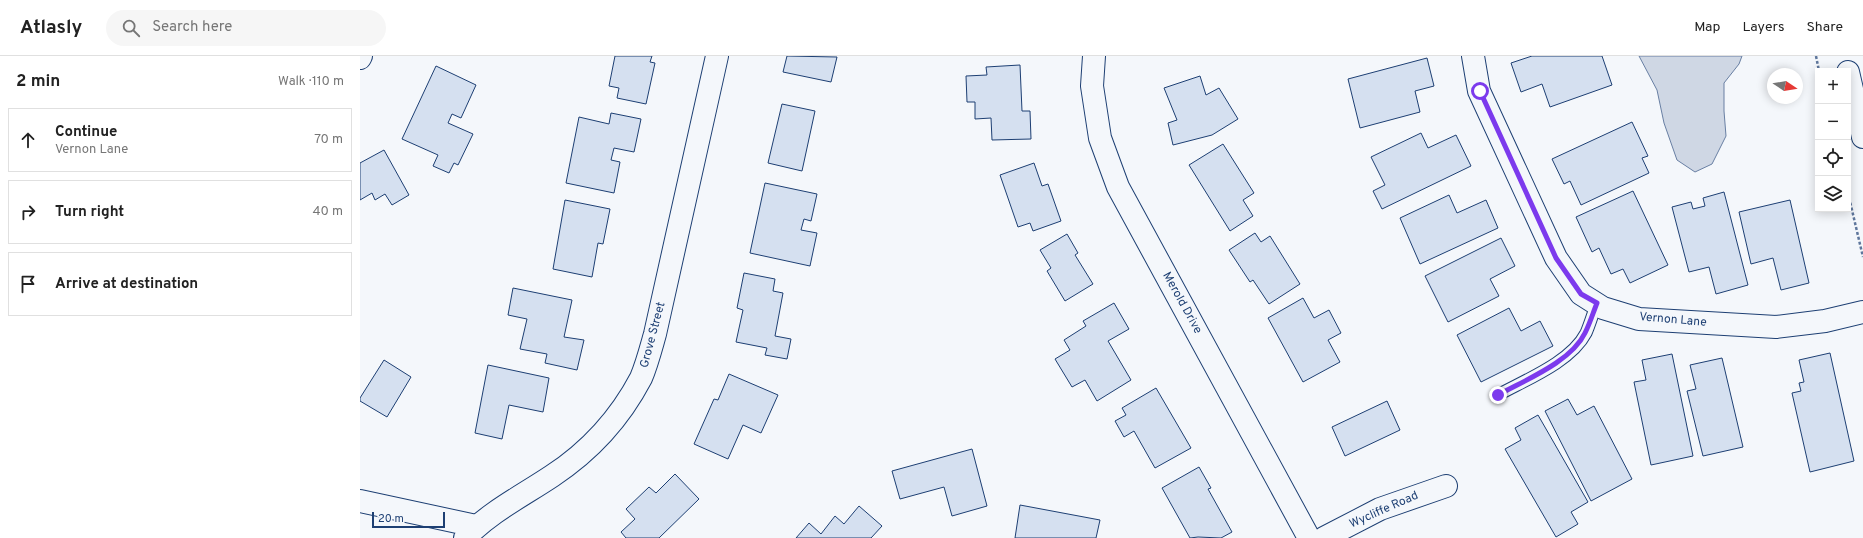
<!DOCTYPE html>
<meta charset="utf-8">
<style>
:root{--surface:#fff;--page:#f6f6f6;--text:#222;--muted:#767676;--line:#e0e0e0}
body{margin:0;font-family:Overpass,sans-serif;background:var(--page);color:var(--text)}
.controls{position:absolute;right:12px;top:12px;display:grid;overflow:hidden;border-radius:0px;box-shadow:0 2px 10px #0003}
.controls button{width:36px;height:36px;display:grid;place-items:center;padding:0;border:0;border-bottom:1px solid var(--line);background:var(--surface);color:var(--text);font:20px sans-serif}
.compass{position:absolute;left:1407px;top:12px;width:36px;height:36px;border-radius:50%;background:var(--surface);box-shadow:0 2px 10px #0003;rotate:102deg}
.scale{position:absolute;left:12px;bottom:10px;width:73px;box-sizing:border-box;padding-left:4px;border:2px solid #1d3f73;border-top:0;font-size:11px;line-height:14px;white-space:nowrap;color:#1d3f73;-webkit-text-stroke:3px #f4f7fb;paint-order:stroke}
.stop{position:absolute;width:12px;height:12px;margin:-9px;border:3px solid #7c3aed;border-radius:50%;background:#fff}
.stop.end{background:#7c3aed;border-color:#fff;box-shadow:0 1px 4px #0008}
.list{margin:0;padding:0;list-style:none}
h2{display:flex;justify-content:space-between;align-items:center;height:52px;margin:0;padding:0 16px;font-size:17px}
h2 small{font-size:13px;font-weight:400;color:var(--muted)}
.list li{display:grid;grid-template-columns:26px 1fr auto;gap:12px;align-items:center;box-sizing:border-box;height:64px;margin:0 8px 8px;padding:0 8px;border:1px solid var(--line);border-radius:0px}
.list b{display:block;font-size:15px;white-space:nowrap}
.list p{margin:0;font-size:13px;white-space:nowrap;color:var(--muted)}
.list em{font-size:13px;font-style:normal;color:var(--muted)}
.icon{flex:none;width:22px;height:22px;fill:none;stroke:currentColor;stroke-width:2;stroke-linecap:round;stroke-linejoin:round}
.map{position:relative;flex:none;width:1503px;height:482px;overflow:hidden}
header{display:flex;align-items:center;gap:24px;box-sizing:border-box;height:56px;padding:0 20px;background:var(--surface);border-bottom:1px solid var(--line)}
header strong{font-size:19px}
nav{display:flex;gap:22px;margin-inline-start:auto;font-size:14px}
.search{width:280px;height:36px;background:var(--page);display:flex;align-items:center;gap:10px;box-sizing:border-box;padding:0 14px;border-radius:22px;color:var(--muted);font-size:15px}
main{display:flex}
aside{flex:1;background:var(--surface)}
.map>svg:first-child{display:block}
.water{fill:#cfd7e4;stroke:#687fa3}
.building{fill:#d5e0f0;stroke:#1d3f73}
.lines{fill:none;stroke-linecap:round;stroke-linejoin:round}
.lane-casing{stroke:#1d3f73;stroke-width:13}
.street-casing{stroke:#1d3f73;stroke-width:24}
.secondary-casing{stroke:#1d3f73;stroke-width:24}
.path{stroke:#5e769c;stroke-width:2.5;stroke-dasharray:3 2;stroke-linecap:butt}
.lane{stroke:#f4f7fb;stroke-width:11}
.street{stroke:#f4f7fb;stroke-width:22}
.secondary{stroke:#f4f7fb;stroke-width:22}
.route{stroke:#7c3aed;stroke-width:5}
.labels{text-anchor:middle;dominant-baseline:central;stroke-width:3;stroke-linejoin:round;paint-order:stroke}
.street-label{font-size:12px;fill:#1d3f73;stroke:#f4f7fb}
</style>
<header>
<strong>Atlasly</strong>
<div class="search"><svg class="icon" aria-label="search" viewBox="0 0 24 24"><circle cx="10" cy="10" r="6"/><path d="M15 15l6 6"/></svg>Search here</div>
<nav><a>Map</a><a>Layers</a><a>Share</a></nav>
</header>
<main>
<aside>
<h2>2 min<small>Walk · 110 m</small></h2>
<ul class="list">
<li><svg class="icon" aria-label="ahead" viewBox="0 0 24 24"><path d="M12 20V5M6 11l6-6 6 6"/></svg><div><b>Continue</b><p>Vernon Lane</p></div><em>70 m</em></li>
<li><svg class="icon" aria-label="right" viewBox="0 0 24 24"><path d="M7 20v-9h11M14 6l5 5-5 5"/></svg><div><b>Turn right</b></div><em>40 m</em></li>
<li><svg class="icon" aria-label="arrive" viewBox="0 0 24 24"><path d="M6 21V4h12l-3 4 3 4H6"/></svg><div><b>Arrive at destination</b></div></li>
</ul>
</aside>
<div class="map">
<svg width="1503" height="482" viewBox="0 0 1503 482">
<rect width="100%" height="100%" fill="#f4f7fb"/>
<!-- water -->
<polygon class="water" points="1279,0 1382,0 1379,8 1364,27 1364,55 1366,80 1352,108 1335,116 1317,104 1304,67 1297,34"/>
<!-- building -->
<g class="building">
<polygon points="255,0 292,0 290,6 295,7 286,48 257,42 259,32 249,30"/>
<polygon points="427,0 477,1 471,26 423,16"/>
<polygon points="1172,0 1242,0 1252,29 1190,51 1182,28 1161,36 1151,7"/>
<polygon points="1067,2 1074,30 1055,35 1060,56 1000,72 988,23"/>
<polygon points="660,9 662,55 670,55 671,83 632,84 631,62 615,63 615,46 607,46 606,20 627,19 626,11"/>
<polygon points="76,10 116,29 101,62 92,58 88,67 113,78 98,109 94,107 89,117 73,110 78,99 42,83"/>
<polygon points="840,20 846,39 859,32 878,63 852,79 813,89 808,67 817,64 804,32"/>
<polygon points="422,48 455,55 442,115 408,107"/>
<polygon points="251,57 281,63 274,96 254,92 251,104 260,106 254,137 206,127 219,61 249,68"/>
<polygon points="1272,66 1288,100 1282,102 1289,117 1221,149 1210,125 1204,128 1192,103"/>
<polygon points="1061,77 1068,92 1096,79 1111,110 1022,153 1013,135 1025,129 1011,101"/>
<polygon points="863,88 894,137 883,144 893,160 870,175 829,109"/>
<polygon points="24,94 49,139 32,149 25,138 15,144 12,137 0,144 0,107"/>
<polygon points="674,107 682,130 688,128 701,165 673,175 670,167 658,171 640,119"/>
<polygon points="405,127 457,138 451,165 444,163 441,174 457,177 450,210 390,197"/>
<polygon points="1273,135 1308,209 1270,227 1263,213 1251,218 1239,192 1232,196 1216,161"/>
<polygon points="1364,136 1388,229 1356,238 1349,211 1329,216 1312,151 1331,146 1333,153 1345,150 1343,142"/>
<polygon points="1089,139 1097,157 1126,144 1138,172 1060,208 1040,162"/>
<polygon points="205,144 250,153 243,188 238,187 232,221 193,213"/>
<polygon points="1430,144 1449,227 1421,234 1413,202 1391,208 1379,156"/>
<polygon points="895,177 901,186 910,180 940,228 909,248 893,224 890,226 869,194"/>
<polygon points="707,178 718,197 715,199 733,228 705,245 687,215 691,212 680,194"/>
<polygon points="1141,182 1155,210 1130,223 1139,240 1088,266 1065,220"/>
<polygon points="384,217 415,223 413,235 423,237 415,280 431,283 427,303 405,299 407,292 376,286 383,254 377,252"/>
<polygon points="153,232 212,244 204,281 224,284 217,314 185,307 187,298 160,293 167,263 148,259"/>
<polygon points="943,242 954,262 969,254 981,277 968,284 980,306 943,326 908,262"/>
<polygon points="754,247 769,273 748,285 771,324 737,345 725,324 712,331 695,303 710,294 704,284 726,270 723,265"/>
<polygon points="1149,252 1161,275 1180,265 1193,290 1121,326 1097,279"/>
<polygon points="1470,297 1494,405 1450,416 1432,337 1441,335 1439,327 1444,326 1439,304"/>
<polygon points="1312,298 1333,400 1291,409 1274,326 1286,324 1282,304"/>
<polygon points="1362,302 1383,391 1343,400 1327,335 1336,333 1330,309"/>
<polygon points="24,304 51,321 27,361 0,345 0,342"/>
<polygon points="128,309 189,322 183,356 149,349 142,383 115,377"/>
<polygon points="369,318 418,339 401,377 383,369 368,403 334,388 354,343 358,344"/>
<polygon points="796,332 831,392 795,412 774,375 764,381 755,365 766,359 762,352"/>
<polygon points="1208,343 1217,359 1234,350 1272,423 1231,445 1185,355"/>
<polygon points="1027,345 1040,374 985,400 972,371"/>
<polygon points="1178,359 1228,446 1211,456 1218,468 1196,481 1145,393 1161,384 1155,372"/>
<polygon points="612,393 627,450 592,460 584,431 540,443 532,415"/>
<polygon points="839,411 851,432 848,433 872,476 861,482 838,481 830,482 802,432"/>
<polygon points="315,418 339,443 299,482 266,482 261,476 275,463 266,453 289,431 296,437"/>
<polygon points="660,449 740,464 736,482 655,482"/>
<polygon points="499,450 522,470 511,482 436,482 449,467 461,478 475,460 484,468"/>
</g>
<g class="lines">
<defs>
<path id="lane" d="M1138,339C1165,324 1211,306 1226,277C1230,268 1233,257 1237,247"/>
<g id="street">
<polyline points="734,0 732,30 740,82 758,131 949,482"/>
<polyline points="1113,0 1119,35 1196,202 1221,238 1243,252 1279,263 1416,271 1465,265 1503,256"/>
<polyline points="0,2 1,0"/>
<polyline points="0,445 116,470"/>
<path d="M105,482C130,456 162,440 192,420C230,395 260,362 281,322C287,308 291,292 295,278L357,0"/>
<polyline points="964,482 1020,453 1086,430"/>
</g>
<polyline id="secondary" points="1488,16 1503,81"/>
</defs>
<!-- lane casing -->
<use href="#lane" class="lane-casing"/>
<!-- street casing -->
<use href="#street" class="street-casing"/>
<!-- secondary casing -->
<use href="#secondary" class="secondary-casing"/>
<!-- path -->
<g class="path">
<polyline points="1456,0 1459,15"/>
<polyline points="1488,137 1503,201"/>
</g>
<!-- lane -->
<use href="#lane" class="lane"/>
<!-- street -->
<use href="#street" class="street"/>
<!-- secondary -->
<use href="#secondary" class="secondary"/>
</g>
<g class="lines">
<!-- route -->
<path class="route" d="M1120,35L1196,202L1221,238L1237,247C1233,257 1230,267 1225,277C1211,306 1165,324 1138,339"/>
</g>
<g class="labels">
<!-- street labels -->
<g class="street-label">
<text transform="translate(822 247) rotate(61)">Merold Drive</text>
<text transform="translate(1313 264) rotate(5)">Vernon Lane</text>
<text transform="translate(293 279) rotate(-75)">Grove Street</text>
<text transform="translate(1024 454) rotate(-24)">Wycliffe Road</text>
</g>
</g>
</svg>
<div class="controls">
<button>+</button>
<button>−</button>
<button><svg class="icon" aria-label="locate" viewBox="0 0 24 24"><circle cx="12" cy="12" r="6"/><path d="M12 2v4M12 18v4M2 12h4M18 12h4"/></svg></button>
<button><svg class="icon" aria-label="layers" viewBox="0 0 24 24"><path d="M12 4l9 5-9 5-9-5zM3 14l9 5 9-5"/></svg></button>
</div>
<svg class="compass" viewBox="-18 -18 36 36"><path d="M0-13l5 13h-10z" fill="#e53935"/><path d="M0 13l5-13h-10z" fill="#767676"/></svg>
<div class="scale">20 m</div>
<div class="stop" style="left:1120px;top:35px"></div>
<div class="stop end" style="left:1138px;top:339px"></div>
</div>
</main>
